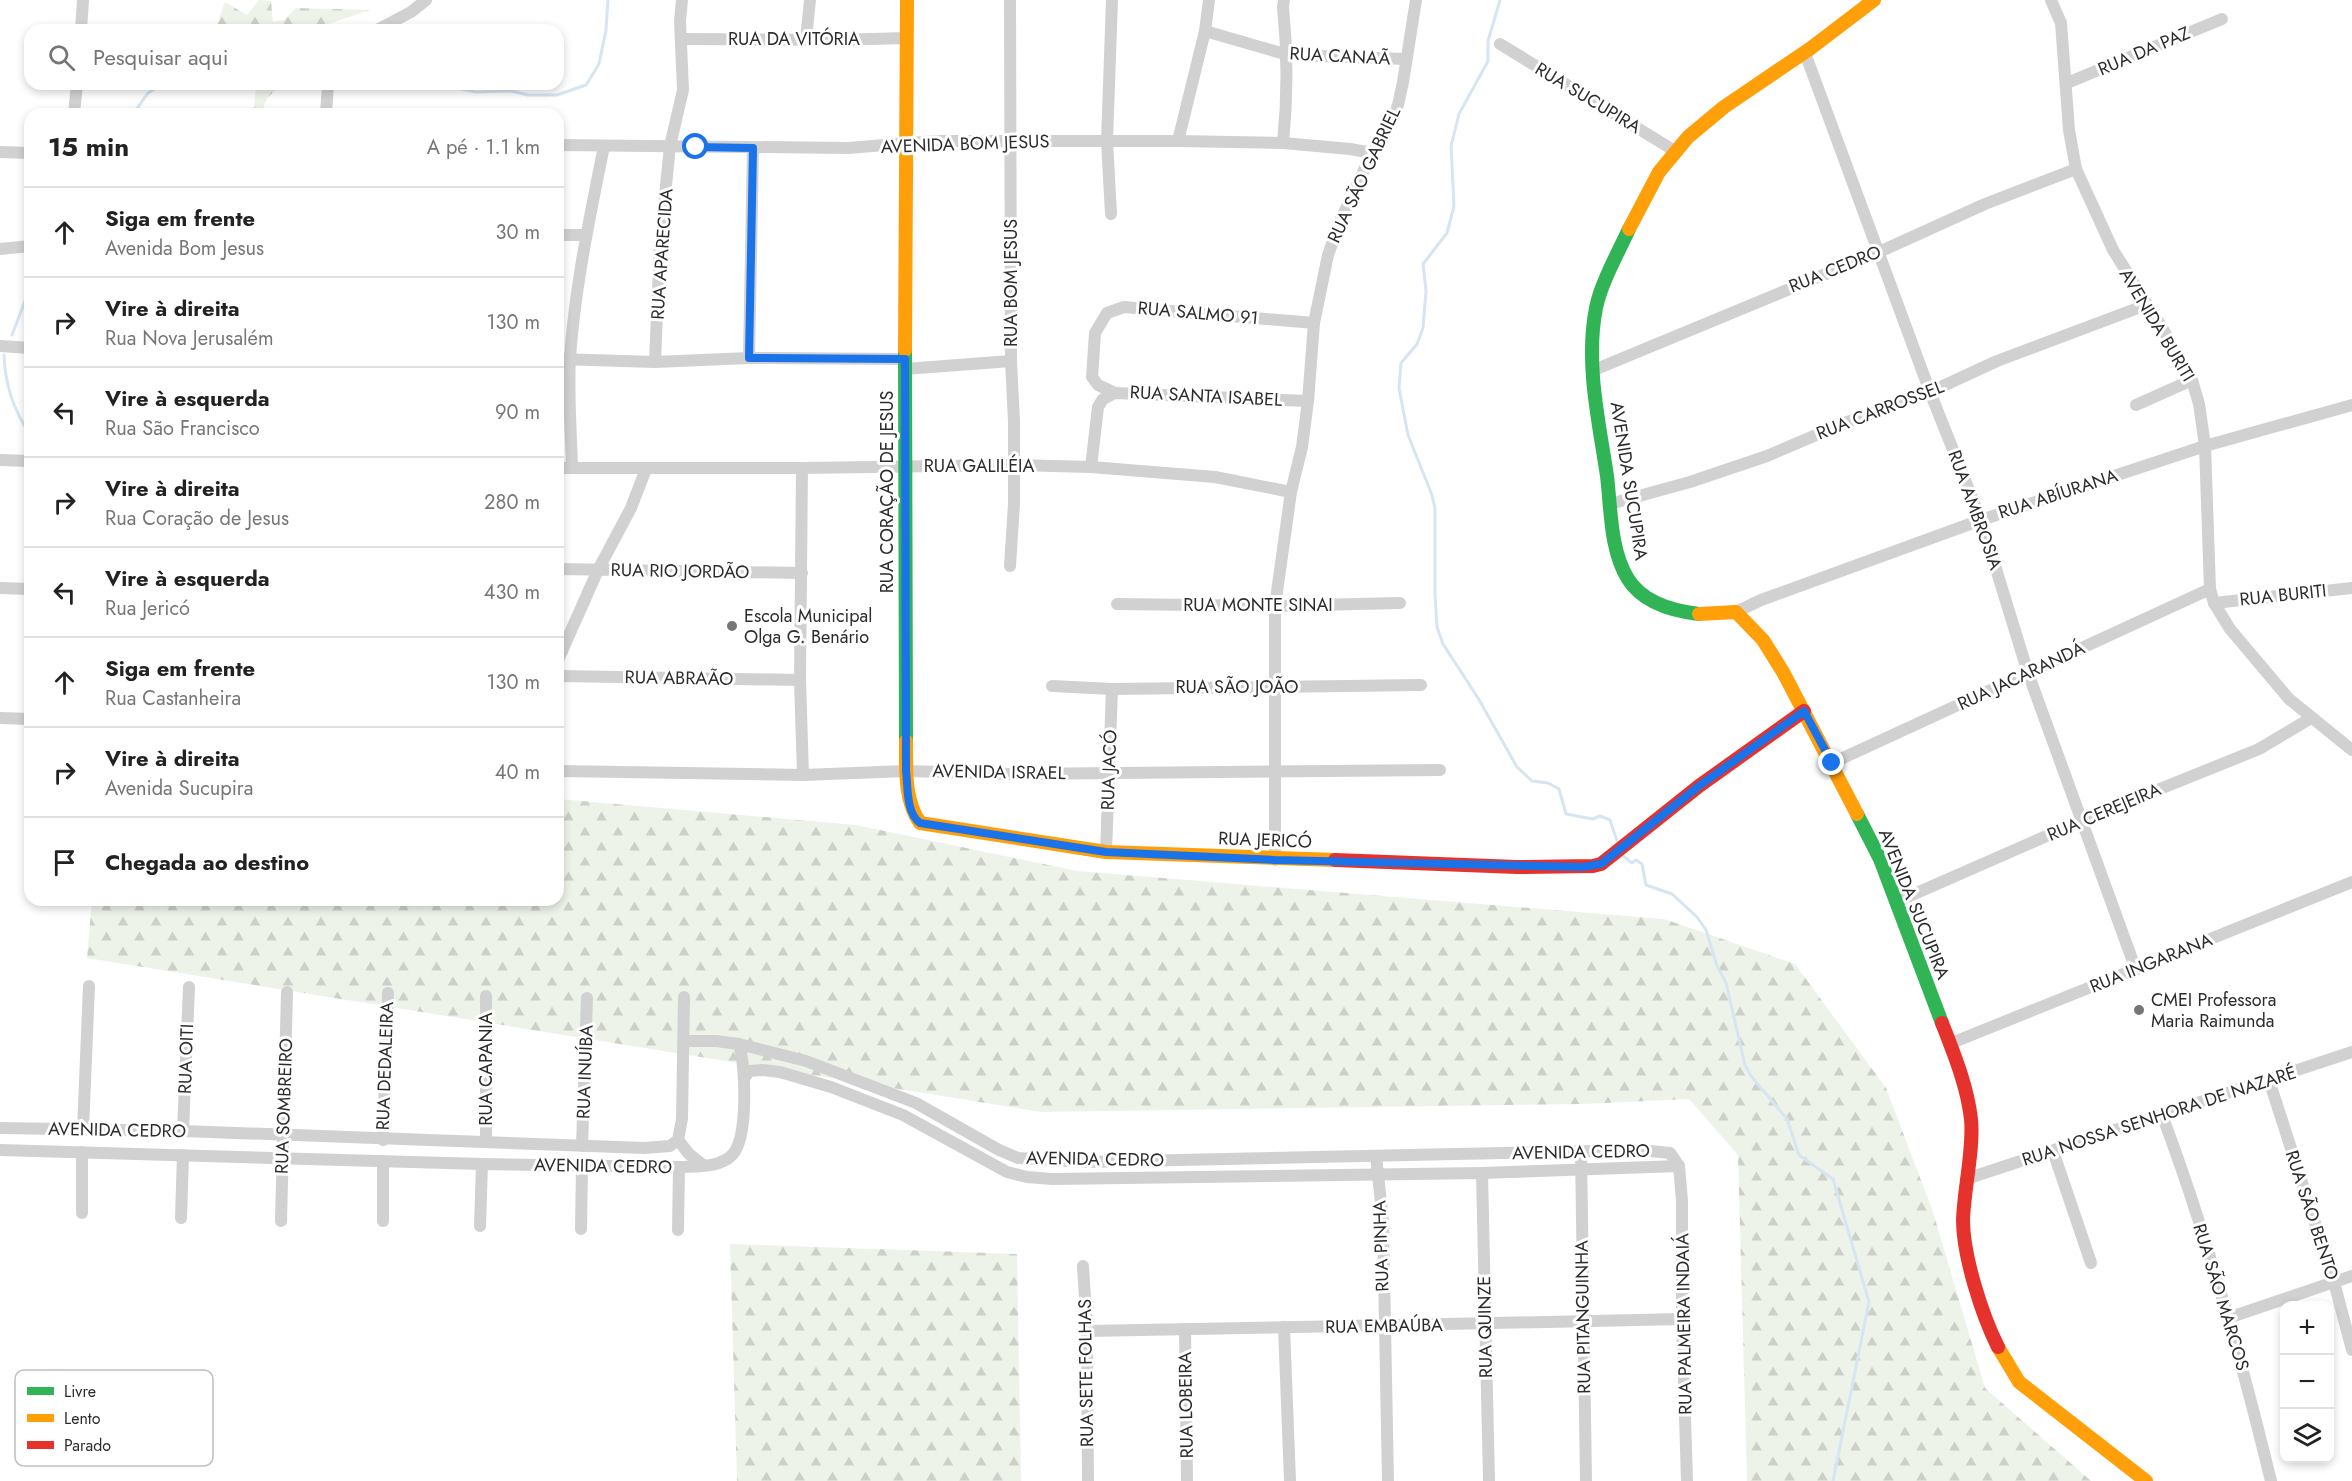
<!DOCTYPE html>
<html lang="pt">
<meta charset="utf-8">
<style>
:root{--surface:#fff;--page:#f6f6f6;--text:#222;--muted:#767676;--line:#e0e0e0}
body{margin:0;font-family:Jost,sans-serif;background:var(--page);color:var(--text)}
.controls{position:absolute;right:18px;bottom:18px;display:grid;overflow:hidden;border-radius:12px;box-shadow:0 3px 9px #0003}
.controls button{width:54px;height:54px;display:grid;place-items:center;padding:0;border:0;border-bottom:2px solid var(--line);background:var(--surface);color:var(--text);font:30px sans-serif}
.stop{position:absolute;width:18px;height:18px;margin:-14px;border:4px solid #1a73e8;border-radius:50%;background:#fff}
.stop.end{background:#1a73e8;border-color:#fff;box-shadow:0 2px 6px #0008}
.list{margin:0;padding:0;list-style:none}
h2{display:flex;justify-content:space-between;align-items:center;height:78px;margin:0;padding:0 24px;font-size:26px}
h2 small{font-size:20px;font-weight:400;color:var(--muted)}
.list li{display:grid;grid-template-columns:39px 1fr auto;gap:18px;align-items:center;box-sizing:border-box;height:90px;padding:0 24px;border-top:2px solid var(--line)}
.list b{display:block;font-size:22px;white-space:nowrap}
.list p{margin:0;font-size:20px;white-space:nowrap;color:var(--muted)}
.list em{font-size:20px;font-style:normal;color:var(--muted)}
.icon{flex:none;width:33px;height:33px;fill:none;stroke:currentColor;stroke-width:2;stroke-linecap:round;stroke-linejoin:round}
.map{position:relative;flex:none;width:2352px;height:1481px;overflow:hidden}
.search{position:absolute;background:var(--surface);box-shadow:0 3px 9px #0003;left:24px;top:24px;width:540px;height:66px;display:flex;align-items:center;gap:15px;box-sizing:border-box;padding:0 21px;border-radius:18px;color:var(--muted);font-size:22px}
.panel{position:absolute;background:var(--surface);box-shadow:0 3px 9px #0003;left:24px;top:108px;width:540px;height:798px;border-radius:18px}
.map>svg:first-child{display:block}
.forest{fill:url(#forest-firs)}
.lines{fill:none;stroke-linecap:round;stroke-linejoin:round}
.stream{stroke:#d6e5f1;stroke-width:3}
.street{stroke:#d1d1d1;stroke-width:12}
.fast{stroke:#30b455;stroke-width:14}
.slow{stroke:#ff9f0a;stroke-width:14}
.jam{stroke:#e5322d;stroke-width:14}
.route{stroke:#1a73e8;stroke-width:8}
.poi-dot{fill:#767676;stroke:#fff;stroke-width:2}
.labels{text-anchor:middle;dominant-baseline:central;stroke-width:6;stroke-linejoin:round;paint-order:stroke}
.street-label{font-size:18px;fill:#2c2c2c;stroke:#fff}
.poi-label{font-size:18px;fill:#2c2c2c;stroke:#fff;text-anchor:start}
.key{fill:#fff;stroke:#c0c0c0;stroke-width:1.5}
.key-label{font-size:16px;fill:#2c2c2c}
</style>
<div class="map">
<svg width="2352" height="1481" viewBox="0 0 2352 1481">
<defs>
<pattern id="forest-firs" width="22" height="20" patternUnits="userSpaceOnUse" patternTransform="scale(1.5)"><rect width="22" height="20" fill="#eef3ea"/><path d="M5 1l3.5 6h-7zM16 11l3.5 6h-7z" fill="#ccd0c9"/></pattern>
</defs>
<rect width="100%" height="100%" fill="#fff"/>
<!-- forest -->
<g class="forest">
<polygon points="259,0 271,1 273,22 284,20 296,8 370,10 311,30 215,30 225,2 247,15"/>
<polygon points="256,84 283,84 267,98 261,114 256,114 254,110"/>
<polygon points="558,799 856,825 1077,871 1664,919 1795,964 1886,1088 1933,1212 1985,1388 2091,1481 1747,1481 1738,1155 1689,1099 1583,1104 1041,1112 87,958 92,900 558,900"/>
<polygon points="730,1244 1017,1254 1021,1481 737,1481"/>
</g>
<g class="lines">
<!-- stream -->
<g class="stream">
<polyline points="1500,0 1488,41 1488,61 1459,114 1451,146 1454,206 1447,233 1423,264 1426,291 1423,328 1417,344 1401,363 1399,388 1408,435 1432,495 1435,509 1435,594 1437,627 1443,644 1478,698 1517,767 1532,781 1548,783 1559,789 1566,814 1593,819 1600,816 1610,820 1618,844"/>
<polyline points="438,84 476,92 511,91 528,95 557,95 586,85 599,64 606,30 608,0"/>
<polyline points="133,114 148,93 162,84"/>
<polyline points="12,335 30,288"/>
<path d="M4,355C5,383 13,410 30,434"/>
<polyline points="1622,855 1632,863 1636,860 1642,864 1646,885 1672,894 1697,917 1706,930 1717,966 1726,983 1745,1065 1751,1076 1787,1119 1799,1155 1833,1179 1869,1302 1833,1481"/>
</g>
<!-- street -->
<g class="street">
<polyline points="1010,0 1011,361 1014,421 1014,504 1010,566"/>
<polyline points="2051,0 2061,23 2069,130 2076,169 2113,250 2164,331 2192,380 2199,404 2205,446 2210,589 2214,603 2230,629 2289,699 2352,750"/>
<polyline points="81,30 83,0"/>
<polyline points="377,30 411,12 426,0"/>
<polyline points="1205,31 1288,55 1406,59"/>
<polyline points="681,39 836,40 906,38"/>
<polyline points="806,39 810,0"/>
<polyline points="1500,44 1675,151"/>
<polyline points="1805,53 1930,392 1981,520 2028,673 2136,970"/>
<polyline points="2067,83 2222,19"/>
<polyline points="74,114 77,84"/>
<polyline points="326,114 328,84"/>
<polyline points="1178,141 1205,31 1209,0"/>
<path d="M1283,143C1288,94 1288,55 1283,7L1284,0"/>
<polyline points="558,145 848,148 935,141 1178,141 1283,143 1350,149 1372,153"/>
<polyline points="0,152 30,153"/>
<polyline points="1111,214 1107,141 1112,0"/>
<polyline points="558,235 585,235"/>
<polyline points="0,249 30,246"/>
<polyline points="0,346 30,348"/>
<polyline points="749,358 753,148"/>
<polyline points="558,359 655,362 749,358 905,359"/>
<polyline points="655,362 660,244 670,146 683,90 680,21 682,0"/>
<polyline points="905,369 1011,361"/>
<polyline points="1594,370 1879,252 1985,204 2076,169"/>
<polyline points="1115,393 1098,385 1092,377 1095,333 1107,313 1124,307 1314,323"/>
<polyline points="2136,405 2192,380"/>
<polyline points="0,460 30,461"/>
<path d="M572,467C571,431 568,394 570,358C575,286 590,216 604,146"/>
<polyline points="1091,467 1098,407 1103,399 1115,393 1308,401"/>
<polyline points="558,468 802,468 1014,465 1091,467 1215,477 1291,492"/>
<polyline points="802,468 800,680 803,775"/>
<polyline points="1610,504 1690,482 1767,456 1842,424 1930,392 1997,361 2146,305"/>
<polyline points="558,569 802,573"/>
<polyline points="0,588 30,589"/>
<polyline points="2214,603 2352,588"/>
<polyline points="1117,604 1275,606 1400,603"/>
<polyline points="1736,612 1761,600 1981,520 2205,446 2352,405"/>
<polyline points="558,660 598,570 631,508 646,469"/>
<polyline points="558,676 800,680"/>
<polyline points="1052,686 1112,689 1421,685"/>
<polyline points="0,718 30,719"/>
<polyline points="1832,763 2210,589"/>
<polyline points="558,771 803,775 906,771 1010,774 1440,770"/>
<polyline points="1106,852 1112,689"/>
<polyline points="1275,860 1275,606 1291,492 1302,447 1308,401 1314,323 1328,255 1341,219 1372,153 1391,125 1398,105 1403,82 1416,0"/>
<polyline points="1896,902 2083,820 2259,749 2311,718"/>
<polyline points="685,1041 716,1041 739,1044 806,1061 916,1103 999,1150 1018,1158 1087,1162 1641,1150 1670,1153 1679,1166 1682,1201 1682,1319 1687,1481"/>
<polyline points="1949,1044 2352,882"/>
<polyline points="746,1076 749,1071 762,1070 780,1072 831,1087 903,1115 1007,1172 1027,1177 1052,1179 1482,1173 1679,1166"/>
<polyline points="2269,1080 2334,1282 2352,1350"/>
<path d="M2162,1115C2207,1234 2241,1358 2271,1481"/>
<polyline points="0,1128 183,1131 644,1148 670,1146 678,1140 682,1119 684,997"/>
<polyline points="83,1130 89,986"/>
<polyline points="183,1131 189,987"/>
<polyline points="383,1140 388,993"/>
<polyline points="678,1140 689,1154 703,1165"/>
<polyline points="486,1142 486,996"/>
<polyline points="582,1146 587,998"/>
<path d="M0,1150L482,1164L679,1167C696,1166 721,1168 733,1154C748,1137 746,1066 739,1044"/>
<polyline points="2053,1151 2091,1263"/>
<polyline points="1581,1152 1586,1481"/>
<polyline points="1376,1156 1383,1221 1388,1481"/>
<polyline points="1482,1173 1489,1481"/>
<polyline points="1966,1179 2352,1052"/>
<polyline points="82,1213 82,1152"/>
<polyline points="181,1218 183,1155"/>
<polyline points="281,1221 287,992"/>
<polyline points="383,1221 383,1161"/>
<polyline points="480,1226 482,1164"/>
<polyline points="581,1229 582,1166"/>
<polyline points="678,1230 679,1167"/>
<polyline points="1083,1266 1087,1331 1088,1481"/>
<polyline points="2228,1318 2352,1276"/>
<polyline points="1284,1327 1290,1481"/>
<polyline points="1185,1329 1187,1481"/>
<path d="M1087,1331C1285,1327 1484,1324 1682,1319"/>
</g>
<!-- fast -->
<g class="fast">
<path d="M1629,229C1618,253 1601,283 1596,308C1585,363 1599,422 1607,476C1611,509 1610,550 1628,579C1643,603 1673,611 1699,614"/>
<polyline points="905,350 906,741"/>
<polyline points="1857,814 1880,859 1942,1023"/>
</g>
<!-- slow -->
<g class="slow">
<polyline points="1629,229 1659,172 1688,137 1724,107 1811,48 1874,0"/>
<polyline points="905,350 907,0"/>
<polyline points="1699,614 1736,612 1763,640 1783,672 1857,814"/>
<path d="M906,741C906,768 904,800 920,823L1106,852L1335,860"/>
<polyline points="1998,1347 2019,1382 2146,1481"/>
</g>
<!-- jam -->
<g class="jam">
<polyline points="1335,860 1517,867 1593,866 1601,864 1699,786 1804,711"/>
<path d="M1942,1023C1954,1054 1967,1085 1971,1119C1974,1148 1964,1189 1963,1220C1963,1256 1982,1315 1998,1347"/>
</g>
</g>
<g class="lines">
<!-- route -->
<path class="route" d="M696,147L753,148L749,358L905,359L906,771C908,787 906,813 920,823L1106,852L1275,860L1583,867L1601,864L1699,786L1804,711L1832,763"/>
</g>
<!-- markers -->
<g class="poi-dot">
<circle cx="732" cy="626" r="6"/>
<circle cx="2139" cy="1010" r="6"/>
</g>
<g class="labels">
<!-- street labels -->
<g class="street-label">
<text x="794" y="39">RUA DA VITÓRIA</text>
<text transform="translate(2144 51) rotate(-23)">RUA DA PAZ</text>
<text transform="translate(1340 56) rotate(3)">RUA CANAÃ</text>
<text transform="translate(1588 98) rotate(31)">RUA SUCUPIRA</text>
<text transform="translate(965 144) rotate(-2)">AVENIDA BOM JESUS</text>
<text transform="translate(1364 175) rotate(-65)">RUA SÃO GABRIEL</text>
<text transform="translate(662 254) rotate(-86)">RUA APARECIDA</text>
<text transform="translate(1835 269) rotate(-22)">RUA CEDRO</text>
<text transform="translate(1011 283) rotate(-90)">RUA BOM JESUS</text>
<text transform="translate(1198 313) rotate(5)">RUA SALMO 91</text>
<text transform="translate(2157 325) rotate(59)">AVENIDA BURITI</text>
<text transform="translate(1206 396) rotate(3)">RUA SANTA ISABEL</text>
<text transform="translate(1880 410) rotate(-21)">RUA CARROSSEL</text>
<text x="979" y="466">RUA GALILÉIA</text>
<text transform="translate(1629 481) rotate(81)">AVENIDA SUCUPIRA</text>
<text transform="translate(887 492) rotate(-90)">RUA CORAÇÃO DE JESUS</text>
<text transform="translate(2058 494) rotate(-18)">RUA ABÍURANA</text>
<text transform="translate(1975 510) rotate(70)">RUA AMBROSIA</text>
<text transform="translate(680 571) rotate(1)">RUA RIO JORDÃO</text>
<text transform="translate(2283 595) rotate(-6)">RUA BURITI</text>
<text x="1258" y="605">RUA MONTE SINAI</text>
<text transform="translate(2021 676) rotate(-25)">RUA JACARANDÁ</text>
<text transform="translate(679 678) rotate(1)">RUA ABRAÃO</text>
<text x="1237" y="687">RUA SÃO JOÃO</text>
<text transform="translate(1109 770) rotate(-88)">RUA JACÓ</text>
<text transform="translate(999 772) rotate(1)">AVENIDA ISRAEL</text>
<text transform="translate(2104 812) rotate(-23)">RUA CEREJEIRA</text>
<text transform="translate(1265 840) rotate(2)">RUA JERICÓ</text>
<text transform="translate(1914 904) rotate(68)">AVENIDA SUCUPIRA</text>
<text transform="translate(2151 963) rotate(-22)">RUA INGARANA</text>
<text transform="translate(186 1059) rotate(-88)">RUA OITI</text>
<text transform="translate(385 1066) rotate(-88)">RUA DEDALEIRA</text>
<text transform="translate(486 1069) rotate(-90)">RUA CAPANIA</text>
<text transform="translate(585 1072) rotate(-88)">RUA INUÍBA</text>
<text transform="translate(284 1106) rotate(-88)">RUA SOMBREIRO</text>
<text transform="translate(2159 1116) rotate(-18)">RUA NOSSA SENHORA DE NAZARÉ</text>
<text transform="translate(117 1130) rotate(1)">AVENIDA CEDRO</text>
<text transform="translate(1581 1152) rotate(-1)">AVENIDA CEDRO</text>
<text transform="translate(1095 1159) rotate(1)">AVENIDA CEDRO</text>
<text transform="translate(603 1166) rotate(1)">AVENIDA CEDRO</text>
<text transform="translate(2312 1215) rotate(72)">RUA SÃO BENTO</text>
<text transform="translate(1381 1246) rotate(-92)">RUA PINHA</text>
<text transform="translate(2221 1297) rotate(73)">RUA SÃO MARCOS</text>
<text transform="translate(1583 1317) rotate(-91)">RUA PITANGUINHA</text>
<text transform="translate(1684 1324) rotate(-91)">RUA PALMEIRA INDAIÁ</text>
<text transform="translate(1384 1326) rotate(-1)">RUA EMBAÚBA</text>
<text transform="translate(1485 1327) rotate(-91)">RUA QUINZE</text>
<text transform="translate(1086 1373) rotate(-91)">RUA SETE FOLHAS</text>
<text transform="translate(1186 1405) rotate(-91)">RUA LOBEIRA</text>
</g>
<!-- poi labels -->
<g class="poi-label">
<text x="744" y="616">Escola Municipal<tspan x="744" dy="21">Olga G. Benário</tspan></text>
<text x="2151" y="1000">CMEI Professora<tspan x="2151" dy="21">Maria Raimunda</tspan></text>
</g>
</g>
<!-- legend -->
<rect x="15" y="1370" width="198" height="96" rx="9" class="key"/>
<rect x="27" y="1387" width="27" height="8" fill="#30b455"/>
<rect x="27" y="1414" width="27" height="8" fill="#ff9f0a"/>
<rect x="27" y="1441" width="27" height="8" fill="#e5322d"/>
<g class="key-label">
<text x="64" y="1397">Livre</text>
<text x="64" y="1424">Lento</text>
<text x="64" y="1451">Parado</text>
</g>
</svg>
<div class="controls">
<button>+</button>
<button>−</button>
<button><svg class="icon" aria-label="layers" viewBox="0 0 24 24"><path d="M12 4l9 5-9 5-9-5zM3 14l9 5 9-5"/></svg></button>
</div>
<div class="stop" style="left:696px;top:147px"></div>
<div class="stop end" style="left:1832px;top:763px"></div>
<div class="search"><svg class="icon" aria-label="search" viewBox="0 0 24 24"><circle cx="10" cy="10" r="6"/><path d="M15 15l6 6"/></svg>Pesquisar aqui</div>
<section class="panel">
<h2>15 min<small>A pé · 1.1 km</small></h2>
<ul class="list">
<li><svg class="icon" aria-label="ahead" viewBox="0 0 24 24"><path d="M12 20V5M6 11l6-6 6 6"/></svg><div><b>Siga em frente</b><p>Avenida Bom Jesus</p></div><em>30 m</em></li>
<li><svg class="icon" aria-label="right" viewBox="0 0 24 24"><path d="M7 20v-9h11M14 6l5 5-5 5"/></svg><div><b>Vire à direita</b><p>Rua Nova Jerusalém</p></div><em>130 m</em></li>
<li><svg class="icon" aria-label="left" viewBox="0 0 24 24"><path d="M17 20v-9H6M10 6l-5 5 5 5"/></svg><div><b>Vire à esquerda</b><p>Rua São Francisco</p></div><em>90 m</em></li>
<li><svg class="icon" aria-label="right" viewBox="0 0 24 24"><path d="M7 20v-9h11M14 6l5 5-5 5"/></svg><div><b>Vire à direita</b><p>Rua Coração de Jesus</p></div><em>280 m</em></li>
<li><svg class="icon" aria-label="left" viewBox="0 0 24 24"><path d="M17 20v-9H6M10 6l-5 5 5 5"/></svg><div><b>Vire à esquerda</b><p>Rua Jericó</p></div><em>430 m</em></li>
<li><svg class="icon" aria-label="ahead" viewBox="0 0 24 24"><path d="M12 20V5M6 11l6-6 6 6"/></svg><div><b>Siga em frente</b><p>Rua Castanheira</p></div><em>130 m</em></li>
<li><svg class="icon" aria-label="right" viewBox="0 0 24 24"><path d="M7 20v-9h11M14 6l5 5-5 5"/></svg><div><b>Vire à direita</b><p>Avenida Sucupira</p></div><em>40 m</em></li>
<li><svg class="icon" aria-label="arrive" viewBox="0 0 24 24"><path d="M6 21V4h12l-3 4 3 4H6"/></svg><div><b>Chegada ao destino</b></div></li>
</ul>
</section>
</div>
